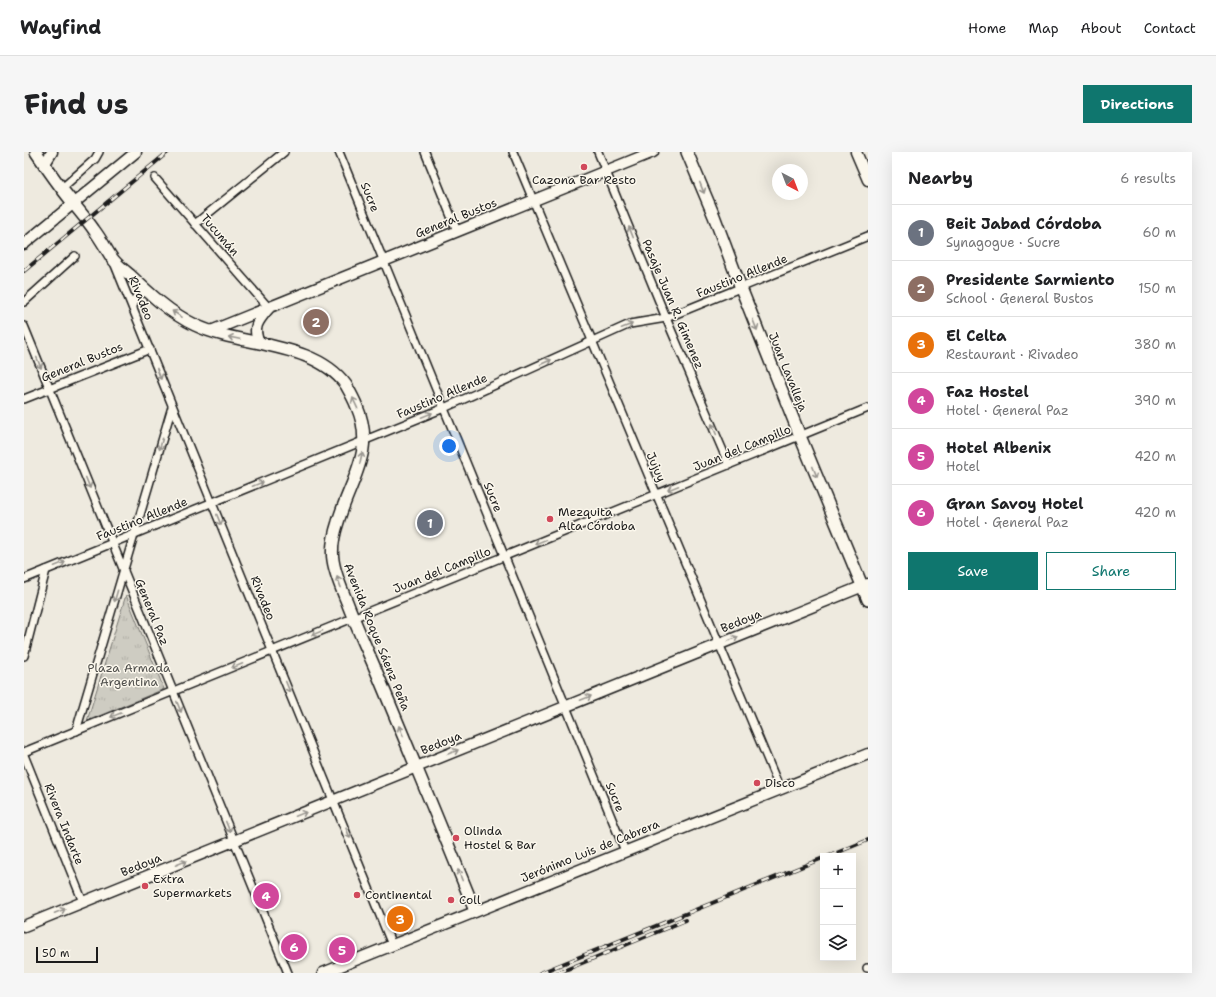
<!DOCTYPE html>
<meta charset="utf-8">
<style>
:root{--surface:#fff;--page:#f6f6f6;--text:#202124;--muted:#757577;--line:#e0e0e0;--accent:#0f766e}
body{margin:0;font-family:"Shantell Sans",sans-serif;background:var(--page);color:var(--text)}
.controls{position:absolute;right:12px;bottom:12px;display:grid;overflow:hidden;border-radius:0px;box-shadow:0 4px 16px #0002}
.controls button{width:36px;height:36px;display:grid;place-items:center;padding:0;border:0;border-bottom:1px solid var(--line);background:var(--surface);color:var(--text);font:20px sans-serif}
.compass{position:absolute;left:748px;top:12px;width:36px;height:36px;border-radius:50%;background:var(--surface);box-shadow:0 4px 16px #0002;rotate:138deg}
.scale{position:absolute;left:12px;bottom:10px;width:62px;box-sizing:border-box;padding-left:4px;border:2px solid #1c1c1c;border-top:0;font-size:11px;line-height:14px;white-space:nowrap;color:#1c1c1c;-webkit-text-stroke:3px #fbf7ec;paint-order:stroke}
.you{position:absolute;left:425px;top:294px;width:14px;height:14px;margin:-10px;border:3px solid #fff;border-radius:50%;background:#1a73e8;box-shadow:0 0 0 6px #1a73e833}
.badge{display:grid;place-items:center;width:26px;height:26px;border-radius:50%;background:var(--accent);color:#fff;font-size:13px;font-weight:700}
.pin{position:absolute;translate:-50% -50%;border:2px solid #fff;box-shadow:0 1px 4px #0006}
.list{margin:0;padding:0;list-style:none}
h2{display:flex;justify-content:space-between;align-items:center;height:52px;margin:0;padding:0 16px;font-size:17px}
h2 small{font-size:13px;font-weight:400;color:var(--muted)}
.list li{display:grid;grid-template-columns:26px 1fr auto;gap:12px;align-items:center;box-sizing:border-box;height:56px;padding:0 16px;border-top:1px solid var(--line)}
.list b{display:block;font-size:15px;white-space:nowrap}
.list p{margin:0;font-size:13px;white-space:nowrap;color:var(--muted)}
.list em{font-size:13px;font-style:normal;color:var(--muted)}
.actions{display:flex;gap:8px;padding:12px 16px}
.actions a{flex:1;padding:9px 0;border:1px solid var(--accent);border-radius:0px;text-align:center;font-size:14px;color:var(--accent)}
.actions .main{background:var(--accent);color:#fff}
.icon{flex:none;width:22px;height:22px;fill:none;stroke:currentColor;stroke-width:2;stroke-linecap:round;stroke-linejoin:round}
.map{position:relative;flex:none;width:844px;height:821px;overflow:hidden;border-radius:0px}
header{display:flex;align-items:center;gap:24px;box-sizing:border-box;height:56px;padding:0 20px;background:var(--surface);border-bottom:1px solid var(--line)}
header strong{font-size:19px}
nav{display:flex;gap:22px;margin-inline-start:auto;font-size:14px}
.intro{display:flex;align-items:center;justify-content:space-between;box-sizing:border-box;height:96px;padding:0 24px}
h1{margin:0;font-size:28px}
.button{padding:10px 18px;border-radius:0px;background:var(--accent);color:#fff;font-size:14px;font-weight:700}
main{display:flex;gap:24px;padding:0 24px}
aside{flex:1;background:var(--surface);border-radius:0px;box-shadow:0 4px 16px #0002}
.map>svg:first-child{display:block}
.park{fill:url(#park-tufts);stroke:#75746f}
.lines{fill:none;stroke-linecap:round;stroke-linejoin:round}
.street-casing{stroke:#1c1c1c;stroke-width:10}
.secondary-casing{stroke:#1c1c1c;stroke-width:13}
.primary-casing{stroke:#1c1c1c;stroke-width:14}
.street{stroke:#fbf7ec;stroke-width:7}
.secondary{stroke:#fbf7ec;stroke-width:10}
.primary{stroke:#fbf7ec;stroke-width:11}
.rail-casing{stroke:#1c1c1c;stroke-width:4}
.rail{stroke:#fbf7ec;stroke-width:2.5;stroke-dasharray:8;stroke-linecap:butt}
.oneway{stroke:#97948e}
.poi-dot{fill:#d1495b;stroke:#fbf7ec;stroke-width:1.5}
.labels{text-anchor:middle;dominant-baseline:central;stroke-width:3;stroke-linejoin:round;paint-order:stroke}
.poi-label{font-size:12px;fill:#1c1c1c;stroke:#fbf7ec;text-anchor:start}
.street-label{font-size:12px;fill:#1c1c1c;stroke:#fbf7ec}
.park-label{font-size:12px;fill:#51514e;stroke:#fbf7ec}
</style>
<header>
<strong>Wayfind</strong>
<nav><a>Home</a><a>Map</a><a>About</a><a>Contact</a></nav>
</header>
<div class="intro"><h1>Find us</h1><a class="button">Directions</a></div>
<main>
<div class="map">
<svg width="844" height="821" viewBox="0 0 844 821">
<defs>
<pattern id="park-tufts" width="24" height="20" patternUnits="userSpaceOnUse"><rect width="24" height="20" fill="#ceccc2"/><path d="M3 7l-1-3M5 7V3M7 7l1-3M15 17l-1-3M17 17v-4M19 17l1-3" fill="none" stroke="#b0afa6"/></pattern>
</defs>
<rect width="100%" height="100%" fill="#eeeadf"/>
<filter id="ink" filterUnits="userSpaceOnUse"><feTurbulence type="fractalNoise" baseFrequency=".025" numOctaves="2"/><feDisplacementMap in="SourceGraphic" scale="8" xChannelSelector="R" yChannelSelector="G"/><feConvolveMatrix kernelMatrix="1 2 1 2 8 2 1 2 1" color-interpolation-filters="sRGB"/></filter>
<g filter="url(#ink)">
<!-- park -->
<polygon class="park" points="102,443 140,537 63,569"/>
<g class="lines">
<defs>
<g id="street">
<polyline points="315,0 601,699"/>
<polyline points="401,0 433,79"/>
<polyline points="489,0 756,637"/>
<polyline points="574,0 642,166 705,313"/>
<polyline points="131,26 245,156"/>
<polyline points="37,37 71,7 75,0"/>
<polyline points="171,72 260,0"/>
<polyline points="91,113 368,793"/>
<polyline points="0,150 51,104"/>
<path d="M109,156C109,145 114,141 124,140"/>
<polyline points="0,174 264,821"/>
<polyline points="0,247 126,197"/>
<polyline points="0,427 420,256 606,172 642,166 844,84"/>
<polyline points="0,504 22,418"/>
<polyline points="52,579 148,255"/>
<polyline points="0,600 844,256"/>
<polyline points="0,603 59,750"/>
<polyline points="843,816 844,816"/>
</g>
<g id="secondary">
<polyline points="832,0 844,28"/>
<polyline points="20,13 28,0"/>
<polyline points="0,92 112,0"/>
<polyline points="187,179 629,0"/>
<path d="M235,191C228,175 234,169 244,157"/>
<polyline points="0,774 844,432"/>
<polyline points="299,821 844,602"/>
</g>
<g id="primary">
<path d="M12,0C24,18 36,35 49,51C56,60 64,69 70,78C77,87 82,97 88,106C93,113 100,118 106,123C126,142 146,161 171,173C217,195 290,189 322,233C326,240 330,247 333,255C352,299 326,328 314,370C310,382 307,395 309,408C311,422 317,436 323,450C332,474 343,497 353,521C386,600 419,679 451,759"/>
<polyline points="663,0 690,64 717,136 776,284 844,448"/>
</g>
</defs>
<!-- street casing -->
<use href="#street" class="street-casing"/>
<!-- secondary casing -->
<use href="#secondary" class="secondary-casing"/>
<!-- primary casing -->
<use href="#primary" class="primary-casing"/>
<!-- street -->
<use href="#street" class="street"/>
<!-- secondary -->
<use href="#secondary" class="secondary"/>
<!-- primary -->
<use href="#primary" class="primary"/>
<defs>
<g id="rail">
<polyline points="0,119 144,0"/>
<polyline points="805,704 844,688"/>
<polyline points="516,821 799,706"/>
<polyline points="534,821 662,768"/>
</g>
</defs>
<!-- rail casing -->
<use href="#rail" class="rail-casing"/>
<!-- rail -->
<use href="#rail" class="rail"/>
</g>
<!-- one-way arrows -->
<defs><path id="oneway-shaft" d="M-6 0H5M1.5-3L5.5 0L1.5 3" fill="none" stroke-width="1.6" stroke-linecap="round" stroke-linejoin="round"/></defs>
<g class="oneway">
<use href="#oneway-shaft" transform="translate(678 36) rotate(68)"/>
<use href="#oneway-shaft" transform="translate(607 80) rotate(-112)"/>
<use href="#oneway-shaft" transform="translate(153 162) rotate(-147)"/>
<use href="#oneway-shaft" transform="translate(731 173) rotate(68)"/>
<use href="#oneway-shaft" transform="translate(603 174) rotate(-21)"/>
<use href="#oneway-shaft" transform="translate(210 186) rotate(-168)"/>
<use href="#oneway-shaft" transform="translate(522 210) rotate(-24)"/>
<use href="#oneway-shaft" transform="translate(15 211) rotate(68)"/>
<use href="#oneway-shaft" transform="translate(135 222) rotate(69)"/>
<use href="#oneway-shaft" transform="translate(331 251) rotate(-115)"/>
<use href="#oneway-shaft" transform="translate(403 263) rotate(-22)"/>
<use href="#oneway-shaft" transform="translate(690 277) rotate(-113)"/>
<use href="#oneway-shaft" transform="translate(137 292) rotate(106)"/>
<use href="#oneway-shaft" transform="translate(337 306) rotate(-78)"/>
<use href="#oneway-shaft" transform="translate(791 320) rotate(68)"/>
<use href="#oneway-shaft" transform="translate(64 331) rotate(68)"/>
<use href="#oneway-shaft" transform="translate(234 332) rotate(-22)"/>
<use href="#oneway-shaft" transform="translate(649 336) rotate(158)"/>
<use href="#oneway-shaft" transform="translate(195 368) rotate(68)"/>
<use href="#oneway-shaft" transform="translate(516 390) rotate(158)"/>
<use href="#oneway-shaft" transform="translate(36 412) rotate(-22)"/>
<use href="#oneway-shaft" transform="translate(315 430) rotate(-110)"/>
<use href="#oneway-shaft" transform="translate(92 444) rotate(106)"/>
<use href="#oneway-shaft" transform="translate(293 481) rotate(158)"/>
<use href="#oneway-shaft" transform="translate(709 487) rotate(-22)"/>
<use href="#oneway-shaft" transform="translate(213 514) rotate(158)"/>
<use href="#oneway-shaft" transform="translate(264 535) rotate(68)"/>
<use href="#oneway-shaft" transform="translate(562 546) rotate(-22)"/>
<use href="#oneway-shaft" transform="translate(155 555) rotate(68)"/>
<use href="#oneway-shaft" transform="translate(92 563) rotate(158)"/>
<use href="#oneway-shaft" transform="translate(377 579) rotate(-113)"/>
<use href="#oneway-shaft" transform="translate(429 600) rotate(-22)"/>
<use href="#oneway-shaft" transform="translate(277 662) rotate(-22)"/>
<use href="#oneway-shaft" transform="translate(204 675) rotate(68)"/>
<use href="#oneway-shaft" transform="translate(324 681) rotate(68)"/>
<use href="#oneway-shaft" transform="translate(157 711) rotate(-22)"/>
<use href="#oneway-shaft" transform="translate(436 723) rotate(-112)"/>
<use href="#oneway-shaft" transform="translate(36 759) rotate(-22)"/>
</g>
</g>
<!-- markers -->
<g class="poi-dot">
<circle cx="560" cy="15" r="4"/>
<circle cx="526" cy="367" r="4"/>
<circle cx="733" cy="631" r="4"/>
<circle cx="432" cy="686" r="4"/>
<circle cx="121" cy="734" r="4"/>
<circle cx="333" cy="743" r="4"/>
<circle cx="427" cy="748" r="4"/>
</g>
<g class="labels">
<!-- poi labels -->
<g class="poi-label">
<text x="560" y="28" text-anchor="middle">Cazona Bar Resto</text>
<text x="534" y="360">Mezquita<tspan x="534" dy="14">Alta Córdoba</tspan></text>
<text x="741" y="631">Disco</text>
<text x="440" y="679">Olinda<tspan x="440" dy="14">Hostel &amp; Bar</tspan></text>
<text x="129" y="727">Extra<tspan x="129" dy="14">Supermarkets</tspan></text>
<text x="341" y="743">Continental</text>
<text x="435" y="748">Coll</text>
</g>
<!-- street labels -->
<g class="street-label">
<text transform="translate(346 45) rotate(68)">Sucre</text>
<text transform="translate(432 66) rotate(-22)">General Bustos</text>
<text transform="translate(196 83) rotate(49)">Tucumán</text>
<text transform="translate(718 124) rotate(-22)">Faustino Allende</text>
<text transform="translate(117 146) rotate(68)">Rivadeo</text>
<text transform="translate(649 152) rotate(67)">Pasaje Juan R. Gimenez</text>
<text transform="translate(58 210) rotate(-22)">General Bustos</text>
<text transform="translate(764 220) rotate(68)">Juan Lavalleja</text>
<text transform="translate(418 244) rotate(-23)">Faustino Allende</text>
<text transform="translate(718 296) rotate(-22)">Juan del Campillo</text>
<text transform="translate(632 315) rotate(67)">Jujuy</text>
<text transform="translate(469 345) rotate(68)">Sucre</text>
<text transform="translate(118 367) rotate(-22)">Faustino Allende</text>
<text transform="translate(418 418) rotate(-22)">Juan del Campillo</text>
<text transform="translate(239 446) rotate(68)">Rivadeo</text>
<text transform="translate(128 460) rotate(68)">General Paz</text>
<text transform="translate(717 469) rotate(-22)">Bedoya</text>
<text transform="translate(353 485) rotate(68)">Avenida Roque Sáenz Peña</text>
<text transform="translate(417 591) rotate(-22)">Bedoya</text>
<text transform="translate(591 645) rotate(68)">Sucre</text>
<text transform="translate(40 672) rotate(68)">Rivera Indarte</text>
<text transform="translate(566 699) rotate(-22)">Jerónimo Luis de Cabrera</text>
<text transform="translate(117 713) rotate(-22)">Bedoya</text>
</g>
<!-- park labels -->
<g class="park-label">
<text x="105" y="516">Plaza Armada<tspan x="105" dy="14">Argentina</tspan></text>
</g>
</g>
</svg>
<div class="controls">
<button>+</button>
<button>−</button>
<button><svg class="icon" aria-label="layers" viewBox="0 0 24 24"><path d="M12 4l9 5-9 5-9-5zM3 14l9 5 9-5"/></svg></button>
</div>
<svg class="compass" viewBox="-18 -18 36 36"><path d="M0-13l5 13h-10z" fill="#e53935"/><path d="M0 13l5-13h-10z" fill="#757577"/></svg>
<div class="scale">50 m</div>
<div class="you"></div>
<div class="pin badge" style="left:406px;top:371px;background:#6b7280">1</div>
<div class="pin badge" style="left:292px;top:170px;background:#8d6e63">2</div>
<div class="pin badge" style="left:376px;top:767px;background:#e8710a">3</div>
<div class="pin badge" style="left:242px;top:744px;background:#d1479c">4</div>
<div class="pin badge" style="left:318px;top:798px;background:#d1479c">5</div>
<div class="pin badge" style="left:270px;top:795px;background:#d1479c">6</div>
</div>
<aside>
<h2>Nearby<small>6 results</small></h2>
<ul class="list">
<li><span class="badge" style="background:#6b7280">1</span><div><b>Beit Jabad Córdoba</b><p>Synagogue · Sucre</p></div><em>60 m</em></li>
<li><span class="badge" style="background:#8d6e63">2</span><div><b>Presidente Sarmiento</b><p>School · General Bustos</p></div><em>150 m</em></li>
<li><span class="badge" style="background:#e8710a">3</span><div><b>El Celta</b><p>Restaurant · Rivadeo</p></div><em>380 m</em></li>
<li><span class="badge" style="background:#d1479c">4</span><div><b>Faz Hostel</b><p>Hotel · General Paz</p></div><em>390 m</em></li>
<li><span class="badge" style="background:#d1479c">5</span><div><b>Hotel Albenix</b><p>Hotel</p></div><em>420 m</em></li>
<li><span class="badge" style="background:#d1479c">6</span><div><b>Gran Savoy Hotel</b><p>Hotel · General Paz</p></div><em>420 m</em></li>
</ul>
<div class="actions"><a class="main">Save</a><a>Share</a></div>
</aside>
</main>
